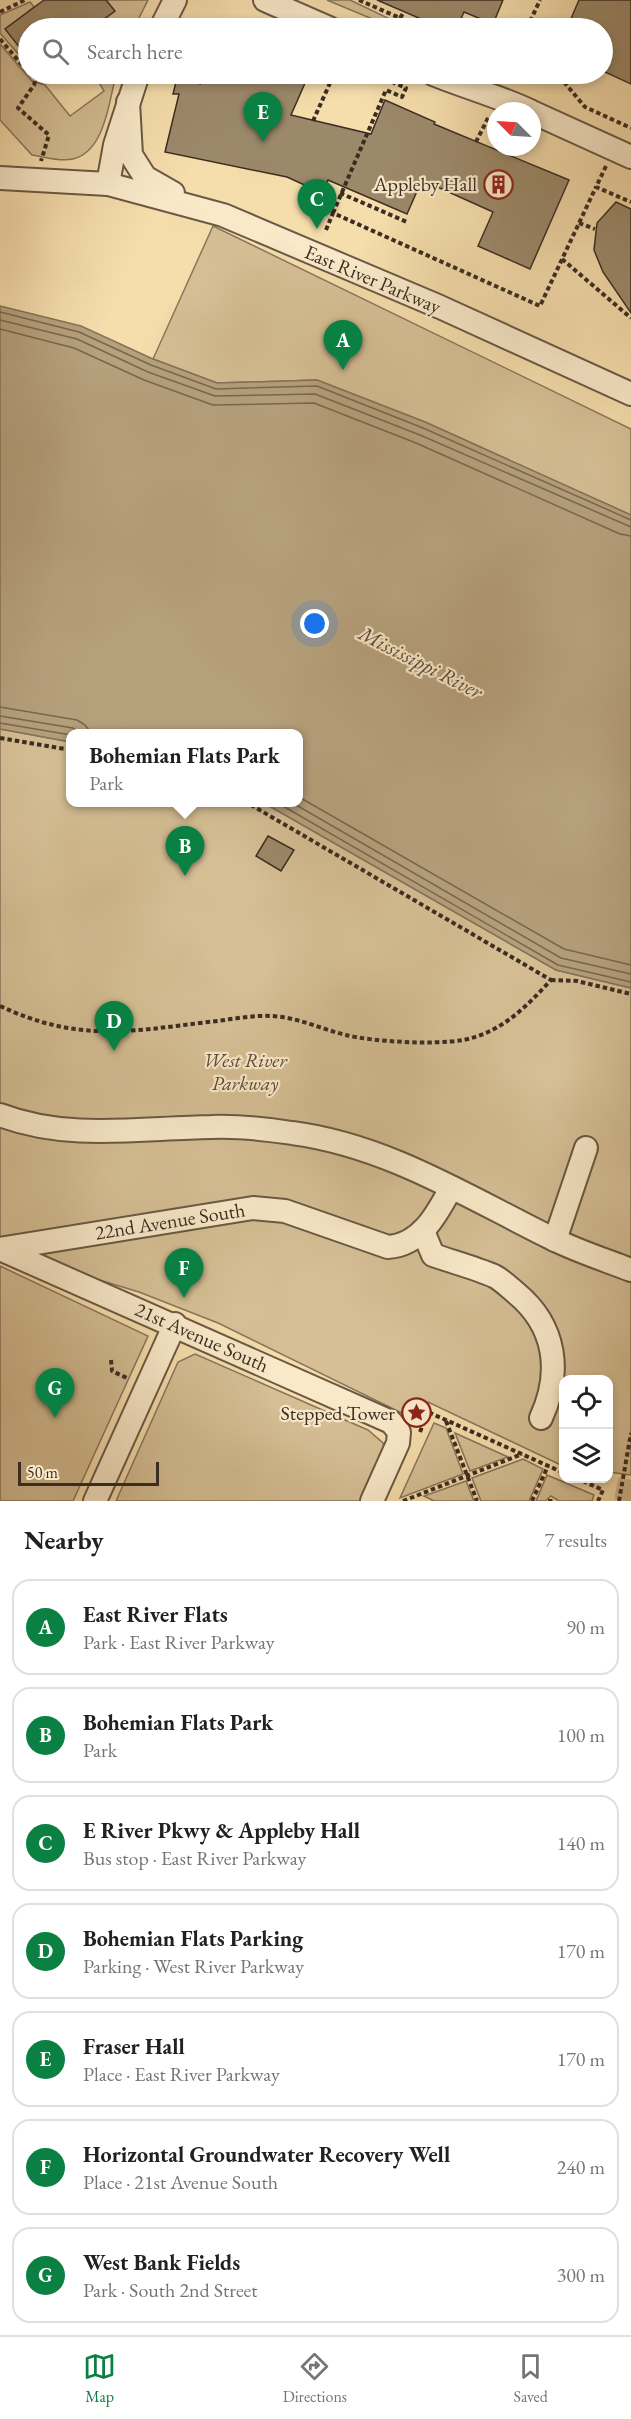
<!DOCTYPE html>
<meta charset="utf-8">
<style>
:root{--surface:#fff;--page:#f2f2f2;--text:#202124;--muted:#757577;--line:#e0e0e0;--accent:#0b8043}
body{margin:0;font-family:"EB Garamond",serif;background:var(--page);color:var(--text)}
.controls{position:absolute;right:18px;bottom:18px;display:grid;overflow:hidden;border-radius:12px;box-shadow:0 3px 9px #0003}
.controls button{width:54px;height:54px;display:grid;place-items:center;padding:0;border:0;border-bottom:2px solid var(--line);background:var(--surface);color:var(--text);font:30px sans-serif}
.compass{position:absolute;left:487px;top:102px;width:54px;height:54px;border-radius:50%;background:var(--surface);box-shadow:0 3px 9px #0003;rotate:294deg}
.scale{position:absolute;left:18px;bottom:15px;width:141px;box-sizing:border-box;padding-left:6px;border:3px solid #3b2d22;border-top:0;font-size:16px;line-height:21px;white-space:nowrap;color:#3b2d22;-webkit-text-stroke:4px #f9e9c9;paint-order:stroke}
.you{position:absolute;left:315px;top:624px;width:21px;height:21px;margin:-15px;border:4px solid #fff;border-radius:50%;background:#1a73e8;box-shadow:0 0 0 9px #1a73e833}
.badge{display:grid;place-items:center;width:39px;height:39px;border-radius:50%;background:var(--accent);color:#fff;font-size:20px;font-weight:700}
.pin{position:absolute;translate:-50% -50px;filter:drop-shadow(0 2px 3px #0008)}
.pin::after{content:'';position:absolute;top:32px;width:21px;height:18px;background:inherit;clip-path:polygon(0 0,100% 0,50% 100%)}
.popup{position:absolute;left:66px;top:729px;width:237px;height:78px;box-sizing:border-box;display:grid;place-content:center;border-radius:12px;background:var(--surface);filter:drop-shadow(0 2px 4px #0005);font-size:20px;white-space:nowrap;color:var(--muted)}
.popup b{font-size:22px;color:var(--text)}
.popup::after{content:'';position:absolute;left:50%;top:100%;margin-left:-12px;border:12px solid transparent;border-top-color:var(--surface)}
.list{margin:0;padding:0;list-style:none}
h2{display:flex;justify-content:space-between;align-items:center;height:78px;margin:0;padding:0 24px;font-size:26px}
h2 small{font-size:20px;font-weight:400;color:var(--muted)}
.list li{display:grid;grid-template-columns:39px 1fr auto;gap:18px;align-items:center;box-sizing:border-box;height:96px;margin:0 12px 12px;padding:0 12px;border:2px solid var(--line);border-radius:18px}
.list b{display:block;font-size:22px;white-space:nowrap}
.list p{margin:0;font-size:20px;white-space:nowrap;color:var(--muted)}
.list em{font-size:20px;font-style:normal;color:var(--muted)}
.icon{flex:none;width:33px;height:33px;fill:none;stroke:currentColor;stroke-width:2;stroke-linecap:round;stroke-linejoin:round}
.map{position:relative;flex:none;width:631px;height:1501px;overflow:hidden}
.search{position:absolute;background:var(--surface);box-shadow:0 3px 9px #0003;left:18px;right:18px;top:18px;height:66px;display:flex;align-items:center;gap:15px;box-sizing:border-box;padding:0 21px;border-radius:33px;color:var(--muted);font-size:22px}
.sheet{height:834px;background:var(--surface)}
nav{display:flex;justify-content:space-around;align-items:center;box-sizing:border-box;height:84px;border-top:2px solid var(--line);background:var(--surface);font-size:16px;color:var(--muted)}
nav a{display:grid;justify-items:center;gap:3px}
nav .on{color:var(--accent)}
.map>svg:first-child{display:block}
.green{fill:#d6bf95;stroke:#88765c;stroke-width:1.5}
.water{fill:#b6a17d;stroke:#857359;stroke-width:1.5}
.lines{fill:none;stroke-linecap:round;stroke-linejoin:round}
.shore{stroke:#786750;stroke-width:1.5}
.building{fill:#9c896a;stroke:#3b2d22;stroke-width:1.5}
.minor-tunnel{stroke:#d1ba90;stroke-width:22;stroke-dasharray:22 11;stroke-linecap:butt}
.minor-casing{stroke:#6a5944;stroke-width:26}
.path{stroke:#3b2d22;stroke-width:4;stroke-dasharray:4.5 3;stroke-linecap:butt}
.minor{stroke:#f9e9c9;stroke-width:22}
.labels{text-anchor:middle;dominant-baseline:central;stroke-width:4.5;stroke-linejoin:round;paint-order:stroke}
.poi-label{font-size:20px;fill:#3b2d22;stroke:#f9e9c9;text-anchor:end}
.street-label{font-size:20px;fill:#3b2d22;stroke:#f9e9c9}
.park-label{font-size:20px;font-style:italic;fill:#5a4a39;stroke:#f9e9c9}
.water-label{font-size:21px;font-style:italic;fill:#5a4a39;stroke:#f9e9c9}
</style>
<div class="map">
<svg width="631" height="1501" viewBox="0 0 631 1501">
<rect width="100%" height="100%" fill="#f6ddac"/>
<filter id="stains"><feTurbulence type="fractalNoise" baseFrequency=".00333" numOctaves="4"/><feColorMatrix values="0 0 0 0 .2 0 0 0 0 .09 0 0 0 0 .02 0 0 0 .5 -.17"/></filter>
<radialGradient id="worn" r=".72"><stop offset=".6" stop-color="#630" stop-opacity="0"/><stop offset="1" stop-color="#630" stop-opacity=".3"/></radialGradient>
<!-- green -->
<g class="green">
<polygon points="106,0 148,0 134,28 92,28 114,11"/>
<polygon points="327,0 350,0 392,20 389,26"/>
<polygon points="30,2 34,7 6,29 28,58 28,65 0,33 0,15"/>
<path d="M0,44L32,81L45,85L70,116L104,91L97,79L99,75L115,79C109,103 104,152 73,159C60,162 45,157 32,155L0,120Z"/>
<polygon points="213,226 631,429 631,515 425,422 317,380 217,383 153,359"/>
<polygon points="0,729 71,742 71,802 264,803 556,970 631,988 631,1475 609,1472 608,1380 564,1380 563,1466 428,1402 418,1421 218,1323 139,1292 73,1272 0,1242"/>
<polygon points="0,1266 148,1336 73,1501 0,1501"/>
<polygon points="195,1354 368,1430 383,1443 384,1450 362,1501 116,1501 178,1362"/>
<polygon points="434,1423 446,1428 463,1474 400,1498"/>
<polygon points="455,1433 508,1457 470,1471"/>
<polygon points="523,1459 543,1469 529,1501 481,1501 472,1478"/>
<polygon points="547,1475 594,1495 592,1501 559,1501 551,1496 545,1501 536,1501"/>
<polygon points="466,1481 474,1501 434,1501 424,1496"/>
</g>
<!-- water -->
<polygon class="water" points="0,306 81,326 153,359 217,383 317,380 425,422 631,515 631,988 556,970 264,803 299,802 299,734 71,734 71,742 0,729"/>
<g class="lines">
<!-- shore -->
<g class="shore">
<polyline points="0,312 79,332 151,365 216,389 317,386 423,428 631,520"/>
<polyline points="0,320 77,339 148,372 215,396 315,394 420,435 631,527"/>
<polyline points="0,329 74,348 144,380 213,405 314,403 416,443 620,534 631,536"/>
<polyline points="0,707 77,720 85,725 92,734"/>
<polyline points="0,716 73,728 81,734"/>
<polyline points="0,723 71,735"/>
<polyline points="299,797 564,949 631,965"/>
<polyline points="276,802 558,965 631,982"/>
<polyline points="291,802 561,958 631,974"/>
</g>
</g>
<!-- building -->
<g class="building">
<polygon points="44,0 106,0 115,11 92,28 28,28 28,58 5,29"/>
<polygon points="377,0 503,0 493,24 464,12 457,28 442,28"/>
<polygon points="579,0 631,0 631,84 603,71 603,28 567,28"/>
<polygon points="178,74 309,74 291,115 371,134 385,100 435,122 434,124 569,180 530,269 478,246 493,212 422,180 407,214 328,180 322,193 287,177 165,152 179,94 173,94"/>
<polygon points="616,202 631,209 631,313 603,272 594,250 597,223"/>
<polygon points="268,836 294,850 281,871 256,856"/>
</g>
<g class="lines">
<!-- minor-tunnel -->
<polyline class="minor-tunnel" points="625,1501 631,1468"/>
<defs>
<g id="minor">
<polyline points="265,0 329,28"/>
<polyline points="161,28 175,0"/>
<path d="M433,74C465,87 498,96 530,111"/>
<polyline points="128,102 131,155 145,177 173,193"/>
<polyline points="532,112 631,157"/>
<polyline points="0,178 108,184 223,215 440,307 631,394"/>
<polyline points="108,184 115,145 138,74"/>
<path d="M0,1115C68,1141 140,1128 211,1127C237,1126 266,1129 292,1133C386,1145 468,1197 551,1238C577,1251 605,1260 631,1270"/>
<path d="M423,1231L433,1255C453,1262 475,1268 494,1276C502,1280 510,1288 516,1293C556,1326 562,1372 541,1418"/>
<polyline points="555,1240 586,1148"/>
<polyline points="0,1249 391,1422 399,1432 398,1443 372,1501"/>
<path d="M0,1249L253,1208L285,1211L388,1247C421,1245 437,1214 451,1188"/>
<polyline points="95,1501 175,1324"/>
</g>
</defs>
<!-- minor casing -->
<use href="#minor" class="minor-casing"/>
<!-- path -->
<g class="path">
<polyline points="359,0 400,18 404,12"/>
<polyline points="0,12 25,0"/>
<polyline points="118,28 119,28"/>
<polyline points="262,28 266,21"/>
<polyline points="395,28 400,18"/>
<polyline points="527,28 540,0"/>
<polyline points="0,39 28,72"/>
<polyline points="30,74 36,78 41,74"/>
<polyline points="176,74 204,84"/>
<polyline points="543,74 564,82 585,107 631,128"/>
<polyline points="505,78 521,74"/>
<polyline points="40,79 36,78 34,85 18,108 49,135 41,161"/>
<polyline points="313,121 334,74"/>
<polyline points="476,142 489,116"/>
<polyline points="606,166 596,187 631,202"/>
<polyline points="340,193 407,222"/>
<polyline points="333,213 386,90 402,97 406,88 392,82 395,76"/>
<polyline points="579,223 595,229"/>
<polyline points="326,230 333,213 540,306 596,187"/>
<polyline points="562,259 631,318"/>
<polyline points="0,738 71,750"/>
<polyline points="551,980 577,981 631,994"/>
<path d="M0,1006C77,1042 127,1032 208,1022C229,1020 250,1015 271,1016C297,1017 321,1029 346,1035C375,1042 434,1045 463,1040C501,1033 526,1007 551,980L246,802"/>
<polyline points="111,1360 112,1371 129,1379"/>
<polyline points="446,1421 477,1501"/>
<polyline points="420,1432 428,1412 564,1473"/>
<polyline points="576,1478 603,1490 598,1501"/>
<polyline points="403,1501 522,1454"/>
<polyline points="532,1501 548,1466"/>
<polyline points="548,1501 555,1501"/>
<polyline points="619,1501 631,1433"/>
</g>
<!-- minor -->
<use href="#minor" class="minor"/>
</g>
<!-- icons -->
<defs>
<symbol id="building-ring" viewBox="-11 -11 22 22"><circle r="9.5" fill="#f9e9c9" stroke="#8f2418" stroke-width="1.5"/><path d="M-4-6H4V6H1V3H-1V6H-4ZM-2.5-4.3h1.7v1.8h-1.7ZM.8-4.3h1.7v1.8H.8ZM-2.5-1h1.7V.8h-1.7ZM.8-1h1.7V.8H.8Z" fill="#8f2418"/></symbol>
<symbol id="sight-ring" viewBox="-11 -11 22 22"><circle r="9.5" fill="#f9e9c9" stroke="#8f2418" stroke-width="1.5"/><path d="M0-6L1.8-2.2L6-1.7L2.9 1.2L3.7 5.4L0 3.3L-3.7 5.4L-2.9 1.2L-6-1.7L-1.8-2.2Z" fill="#8f2418"/></symbol>
</defs>
<g fill-rule="evenodd">
<use href="#building-ring" x="482" y="168" width="33" height="33"/>
<use href="#sight-ring" x="400" y="1396" width="33" height="33"/>
</g>
<g class="labels">
<!-- poi labels -->
<g class="poi-label">
<text x="477" y="184">Appleby Hall</text>
<text x="395" y="1413">Stepped Tower</text>
</g>
<!-- street labels -->
<g class="street-label">
<text transform="translate(373 279) rotate(23)">East River Parkway</text>
<text transform="translate(170 1221) rotate(-9)">22nd Avenue South</text>
<text transform="translate(202 1337) rotate(24)">21st Avenue South</text>
</g>
<!-- park labels -->
<g class="park-label">
<text x="245" y="1060">West River<tspan x="245" dy="23">Parkway</tspan></text>
</g>
<!-- water labels -->
<g class="water-label">
<text transform="translate(421 662) rotate(27)">Mississippi River</text>
</g>
</g>
<rect width="100%" height="100%" filter="url(#stains)"/>
<rect width="100%" height="100%" fill="url(#worn)"/>
</svg>
<div class="controls">
<button><svg class="icon" aria-label="locate" viewBox="0 0 24 24"><circle cx="12" cy="12" r="6"/><path d="M12 2v4M12 18v4M2 12h4M18 12h4"/></svg></button>
<button><svg class="icon" aria-label="layers" viewBox="0 0 24 24"><path d="M12 4l9 5-9 5-9-5zM3 14l9 5 9-5"/></svg></button>
</div>
<svg class="compass" viewBox="-18 -18 36 36"><path d="M0-13l5 13h-10z" fill="#e53935"/><path d="M0 13l5-13h-10z" fill="#757577"/></svg>
<div class="scale">50 m</div>
<div class="you"></div>
<div class="pin badge" style="left:343px;top:370px">A</div>
<div class="pin badge" style="left:185px;top:876px">B</div>
<div class="popup"><b>Bohemian Flats Park</b>Park</div>
<div class="pin badge" style="left:317px;top:229px">C</div>
<div class="pin badge" style="left:114px;top:1051px">D</div>
<div class="pin badge" style="left:263px;top:142px">E</div>
<div class="pin badge" style="left:184px;top:1298px">F</div>
<div class="pin badge" style="left:55px;top:1418px">G</div>
<div class="search"><svg class="icon" aria-label="search" viewBox="0 0 24 24"><circle cx="10" cy="10" r="6"/><path d="M15 15l6 6"/></svg>Search here</div>
</div>
<section class="sheet">
<h2>Nearby<small>7 results</small></h2>
<ul class="list">
<li><span class="badge">A</span><div><b>East River Flats</b><p>Park · East River Parkway</p></div><em>90 m</em></li>
<li><span class="badge">B</span><div><b>Bohemian Flats Park</b><p>Park</p></div><em>100 m</em></li>
<li><span class="badge">C</span><div><b>E River Pkwy &amp; Appleby Hall</b><p>Bus stop · East River Parkway</p></div><em>140 m</em></li>
<li><span class="badge">D</span><div><b>Bohemian Flats Parking</b><p>Parking · West River Parkway</p></div><em>170 m</em></li>
<li><span class="badge">E</span><div><b>Fraser Hall</b><p>Place · East River Parkway</p></div><em>170 m</em></li>
<li><span class="badge">F</span><div><b>Horizontal Groundwater Recovery Well</b><p>Place · 21st Avenue South</p></div><em>240 m</em></li>
<li><span class="badge">G</span><div><b>West Bank Fields</b><p>Park · South 2nd Street</p></div><em>300 m</em></li>
</ul>
</section>
<nav>
<a class="on"><svg class="icon" aria-label="map" viewBox="0 0 24 24"><path d="M3 6l6-2 6 2 6-2v14l-6 2-6-2-6 2zM9 4v14M15 6v14"/></svg>Map</a>
<a><svg class="icon" aria-label="directions" viewBox="0 0 24 24"><path d="M12 3l9 9-9 9-9-9zM9 14v-3h6M13 9l2 2-2 2"/></svg>Directions</a>
<a><svg class="icon" aria-label="saved" viewBox="0 0 24 24"><path d="M7 4h10v16l-5-4-5 4z"/></svg>Saved</a>
</nav>
